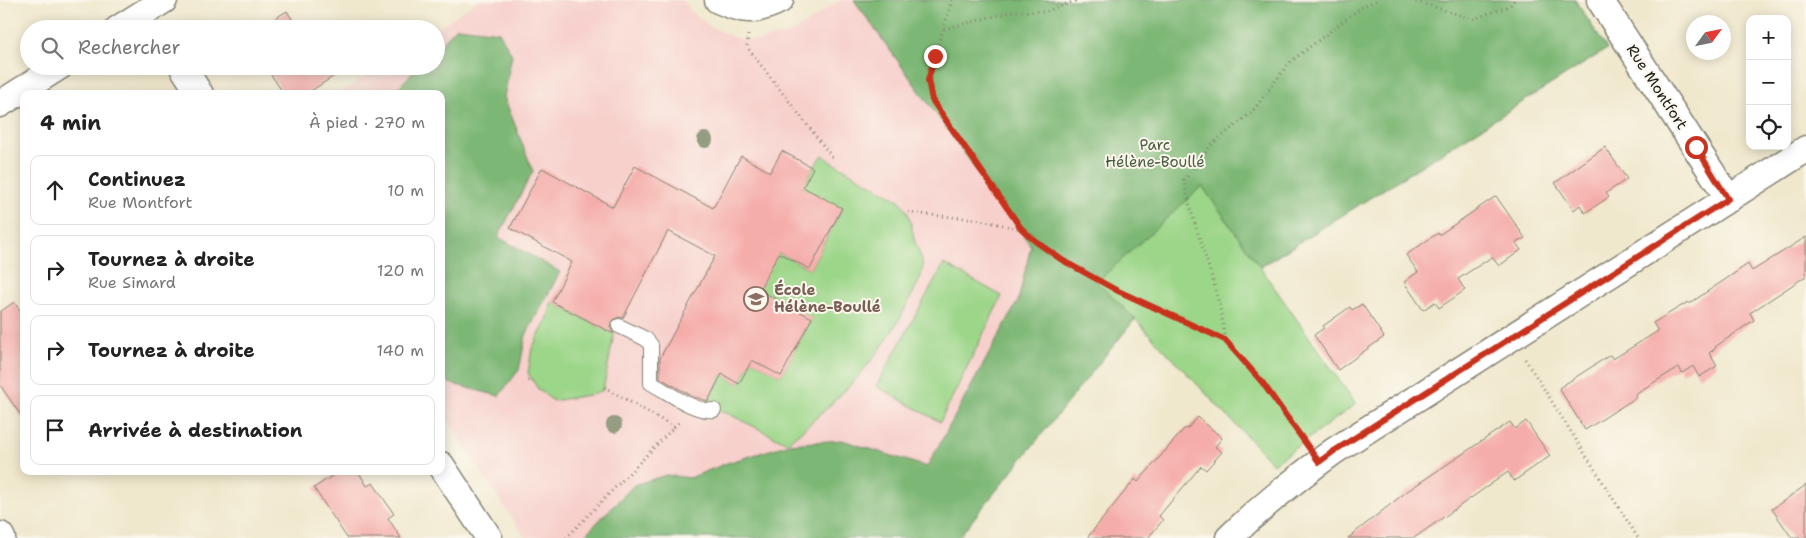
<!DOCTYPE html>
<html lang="fr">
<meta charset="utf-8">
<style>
:root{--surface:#fff;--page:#f2f2f2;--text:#222;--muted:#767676;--line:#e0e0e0}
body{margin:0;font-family:"Shantell Sans",sans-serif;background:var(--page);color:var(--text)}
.controls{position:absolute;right:15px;top:15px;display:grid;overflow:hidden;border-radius:10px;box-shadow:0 2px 12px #0003}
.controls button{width:45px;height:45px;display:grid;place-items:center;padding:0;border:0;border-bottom:1px solid var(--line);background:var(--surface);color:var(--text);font:25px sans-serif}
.compass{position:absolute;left:1686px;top:15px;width:45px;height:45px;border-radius:50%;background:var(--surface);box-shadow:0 2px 12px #0003;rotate:57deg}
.stop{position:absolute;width:15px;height:15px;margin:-11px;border:4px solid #c8321e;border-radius:50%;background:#fff}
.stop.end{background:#c8321e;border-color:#fff;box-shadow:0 1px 5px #0008}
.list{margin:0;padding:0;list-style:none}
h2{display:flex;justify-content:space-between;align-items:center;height:65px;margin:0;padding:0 20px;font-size:21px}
h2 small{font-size:16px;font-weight:400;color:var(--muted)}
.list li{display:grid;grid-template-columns:32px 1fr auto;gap:15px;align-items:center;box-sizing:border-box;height:70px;margin:0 10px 10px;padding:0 10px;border:1px solid var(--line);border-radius:10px}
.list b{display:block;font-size:19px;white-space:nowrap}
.list p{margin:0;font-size:16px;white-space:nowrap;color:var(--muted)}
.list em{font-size:16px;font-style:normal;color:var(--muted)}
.icon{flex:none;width:28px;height:28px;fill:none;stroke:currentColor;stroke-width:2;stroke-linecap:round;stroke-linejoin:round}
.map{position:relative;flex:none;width:1806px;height:538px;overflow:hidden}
.search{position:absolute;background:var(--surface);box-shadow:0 2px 12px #0003;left:20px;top:20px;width:425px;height:55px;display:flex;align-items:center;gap:12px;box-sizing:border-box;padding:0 18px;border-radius:28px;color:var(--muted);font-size:19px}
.panel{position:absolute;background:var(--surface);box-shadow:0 2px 12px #0003;left:20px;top:90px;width:425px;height:385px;border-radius:10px}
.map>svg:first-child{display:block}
.built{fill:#f7d0cc}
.green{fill:#9cd689;stroke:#5c7952}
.forest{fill:#7db775;stroke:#4c6a48}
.building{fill:#f5adaa}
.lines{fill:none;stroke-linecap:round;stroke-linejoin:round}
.service-casing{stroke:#868274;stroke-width:16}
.minor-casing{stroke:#868274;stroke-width:29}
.path{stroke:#868274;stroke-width:3;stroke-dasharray:1 4;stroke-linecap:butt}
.service{stroke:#fff;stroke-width:14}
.minor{stroke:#fff;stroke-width:26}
.tree{fill:#949c81}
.route{stroke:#c8321e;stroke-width:6}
.labels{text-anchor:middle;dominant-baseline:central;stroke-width:4;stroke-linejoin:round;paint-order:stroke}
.street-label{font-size:15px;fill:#1c1c1c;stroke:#fbf7ec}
.park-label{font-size:15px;fill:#495d42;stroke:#fbf7ec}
.education-label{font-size:15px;font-weight:bold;fill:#785e54;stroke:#fbf7ec;text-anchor:start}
</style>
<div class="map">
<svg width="1806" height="538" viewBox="0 0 1806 538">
<rect width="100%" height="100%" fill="#fbf7ec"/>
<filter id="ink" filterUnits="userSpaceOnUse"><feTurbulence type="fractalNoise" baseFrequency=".02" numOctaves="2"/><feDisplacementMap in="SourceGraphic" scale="10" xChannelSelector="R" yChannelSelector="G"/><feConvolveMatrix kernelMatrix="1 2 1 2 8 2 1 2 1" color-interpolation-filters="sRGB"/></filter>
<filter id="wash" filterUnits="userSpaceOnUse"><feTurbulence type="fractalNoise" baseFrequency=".0096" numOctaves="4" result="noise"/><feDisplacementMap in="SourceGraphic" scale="20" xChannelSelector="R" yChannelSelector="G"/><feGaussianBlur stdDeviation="1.12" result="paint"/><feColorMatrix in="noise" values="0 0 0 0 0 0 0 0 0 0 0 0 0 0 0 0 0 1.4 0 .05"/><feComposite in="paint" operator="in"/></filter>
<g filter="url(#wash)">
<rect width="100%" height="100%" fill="#f0e8cd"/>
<!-- built -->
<polygon class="built" points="479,0 683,0 691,11 711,27 735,38 759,41 792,33 840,0 854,0 1108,352 958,538 525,538 441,410 441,94 339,94 380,66 436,66 436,29"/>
<!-- green -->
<g class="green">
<polygon points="854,0 1575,0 1607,49 1260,267 1356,404 1273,464 1135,319 1108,352"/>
<path d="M823,155L832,162L899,200C911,213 910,221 914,238C916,249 925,259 922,271C921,280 914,290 910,299C881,359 838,401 787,443L729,414L705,407L722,374L739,384L752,360L781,376L812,318L748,296L779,253L810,269L842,209L803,187L813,168Z"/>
<polygon points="944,264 1002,296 940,422 876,386"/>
<polygon points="552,302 614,334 603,390 594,394 553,401 538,389 528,373 532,348 547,320"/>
</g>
<!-- forest -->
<g class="forest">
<polygon points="854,0 1575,0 1607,49 1260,267 1202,186 1097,282 1135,319 958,538 582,538 634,485 666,475 690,478 727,463 790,444 842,440 927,467 1018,301 1031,246"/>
<polygon points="457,27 499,32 512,55 504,97 533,171 498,237 560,272 526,335 519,370 499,396 449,383 441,368 441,94 383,94 395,91 419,66 436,66 436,49"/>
</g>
<g id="blocks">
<!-- building -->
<g class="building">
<polygon points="287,11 298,29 258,29"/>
<polygon points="265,66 350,66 306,94 284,94"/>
<polygon points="1605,147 1627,179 1606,193 1609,197 1585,213 1580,205 1574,210 1555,183"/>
<polygon points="782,151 813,168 803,187 842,208 810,269 779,253 759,290 812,318 781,376 752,360 739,384 722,374 708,401 694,397 660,378 660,358 715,256 668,231 623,318 618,317 611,322 610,327 614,334 552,302 572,262 510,228 542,168 613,207 635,166 713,208 741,156 770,172"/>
<polygon points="1496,196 1525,238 1516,243 1521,250 1499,266 1492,257 1458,279 1465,290 1439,308 1435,302 1423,310 1404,282 1418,272 1406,255 1438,233 1439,235"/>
<polygon points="1806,237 1806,276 1750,313 1754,320 1715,347 1716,348 1709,353 1717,366 1699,377 1693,366 1682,373 1679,367 1635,394 1637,397 1585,430 1559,388 1610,355 1613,359 1658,331 1653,323 1688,302 1689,304 1748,264 1752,271"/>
<polygon points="14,302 24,316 24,420 0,385 0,312"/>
<polygon points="1362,304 1384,337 1338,370 1314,335 1324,328 1323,326 1350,307 1352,310"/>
<polygon points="1198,417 1222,438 1215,447 1222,452 1206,470 1201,466 1159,516 1163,520 1148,538 1087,538 1135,479 1138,482 1185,428 1187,429"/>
<polygon points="1526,421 1550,456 1514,481 1508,472 1414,538 1348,538 1406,492 1510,422 1515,429"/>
<polygon points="339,471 358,471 367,486 373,483 394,514 388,518 401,538 347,538 314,488"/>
<polygon points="1806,485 1806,538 1792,538 1772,509"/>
</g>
</g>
</g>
<g filter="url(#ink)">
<use href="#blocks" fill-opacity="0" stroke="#868274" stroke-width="1"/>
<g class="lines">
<defs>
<path id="service" d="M619,326L646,339L651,345V383C668,392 695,413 714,410"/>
<g id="minor">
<path d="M718,0C743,11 755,13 780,0"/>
<polyline points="1600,0 1729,199"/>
<polyline points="118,29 164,0"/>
<polyline points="182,66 200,94"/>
<polyline points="0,104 60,66"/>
<polyline points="441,465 489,538"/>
<polyline points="0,535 2,538"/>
<path d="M1229,538C1262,506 1297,478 1334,451L1806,149"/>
</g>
</defs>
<!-- service casing -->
<use href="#service" class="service-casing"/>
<!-- minor casing -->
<use href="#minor" class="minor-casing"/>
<!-- path -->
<g class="path">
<polyline points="952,0 928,80 932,100 1021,229 1035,241 1062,260 1117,290 1225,340 1262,382 1305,441"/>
<polyline points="1411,0 1473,19 1510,6 1514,0"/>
<polyline points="944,29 1014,11 1045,12 1078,0"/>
<polyline points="748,35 747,47 832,157 830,160"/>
<polyline points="908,213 976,219 1021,229"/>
<path d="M1225,340C1220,285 1194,234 1184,180L1212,144L1252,112L1289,63L1363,6L1378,0"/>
<polyline points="1525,359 1638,538"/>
<polyline points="528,381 532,379"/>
<polyline points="604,387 674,427"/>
<polyline points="566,538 679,422"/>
</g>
<!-- service -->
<use href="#service" class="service"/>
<!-- minor -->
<use href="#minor" class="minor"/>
</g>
<!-- trees -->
<g class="tree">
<circle cx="705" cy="140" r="8"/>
<circle cx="614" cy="425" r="8"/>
</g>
</g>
<g class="lines" filter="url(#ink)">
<!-- route -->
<polyline class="route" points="935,56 928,80 932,100 1021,228 1035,241 1062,260 1116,290 1225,340 1262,382 1319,462 1334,451 1728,199 1696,147"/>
</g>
<!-- icons -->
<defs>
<symbol id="school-ring" viewBox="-11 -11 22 22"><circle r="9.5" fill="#fbf7ec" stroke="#8d6e63" stroke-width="1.5"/><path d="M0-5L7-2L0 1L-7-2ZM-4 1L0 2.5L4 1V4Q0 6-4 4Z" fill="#8d6e63"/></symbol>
</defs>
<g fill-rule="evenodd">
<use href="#school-ring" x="742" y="285" width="28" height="28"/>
</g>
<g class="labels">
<!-- street labels -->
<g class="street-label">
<text transform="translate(1657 87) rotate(57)">Rue Montfort</text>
</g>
<!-- park labels -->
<g class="park-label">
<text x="1155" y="145">Parc<tspan x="1155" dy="17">Hélène-Boullé</tspan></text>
</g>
<!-- education labels -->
<g class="education-label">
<text x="774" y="290">École<tspan x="774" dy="17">Hélène-Boullé</tspan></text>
</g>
</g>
</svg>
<div class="controls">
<button>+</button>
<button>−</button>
<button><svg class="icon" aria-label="locate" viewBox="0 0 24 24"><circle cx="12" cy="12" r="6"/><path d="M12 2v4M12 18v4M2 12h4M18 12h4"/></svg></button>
</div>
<svg class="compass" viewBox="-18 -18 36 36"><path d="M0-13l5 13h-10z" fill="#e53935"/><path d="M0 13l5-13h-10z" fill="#767676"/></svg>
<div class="stop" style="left:1696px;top:147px"></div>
<div class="stop end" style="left:935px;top:56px"></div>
<div class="search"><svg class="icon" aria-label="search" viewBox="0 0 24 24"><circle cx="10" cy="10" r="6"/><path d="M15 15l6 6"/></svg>Rechercher</div>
<section class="panel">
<h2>4 min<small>À pied · 270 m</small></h2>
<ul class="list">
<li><svg class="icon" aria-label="ahead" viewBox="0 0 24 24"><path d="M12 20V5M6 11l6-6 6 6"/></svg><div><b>Continuez</b><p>Rue Montfort</p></div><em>10 m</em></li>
<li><svg class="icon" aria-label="right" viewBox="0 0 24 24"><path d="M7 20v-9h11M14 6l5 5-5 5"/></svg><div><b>Tournez à droite</b><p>Rue Simard</p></div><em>120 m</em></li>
<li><svg class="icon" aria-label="right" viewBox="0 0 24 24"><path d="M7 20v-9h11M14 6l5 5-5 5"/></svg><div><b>Tournez à droite</b></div><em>140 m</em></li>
<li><svg class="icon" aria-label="arrive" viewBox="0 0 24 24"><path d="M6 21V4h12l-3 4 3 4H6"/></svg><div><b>Arrivée à destination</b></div></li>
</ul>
</section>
</div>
